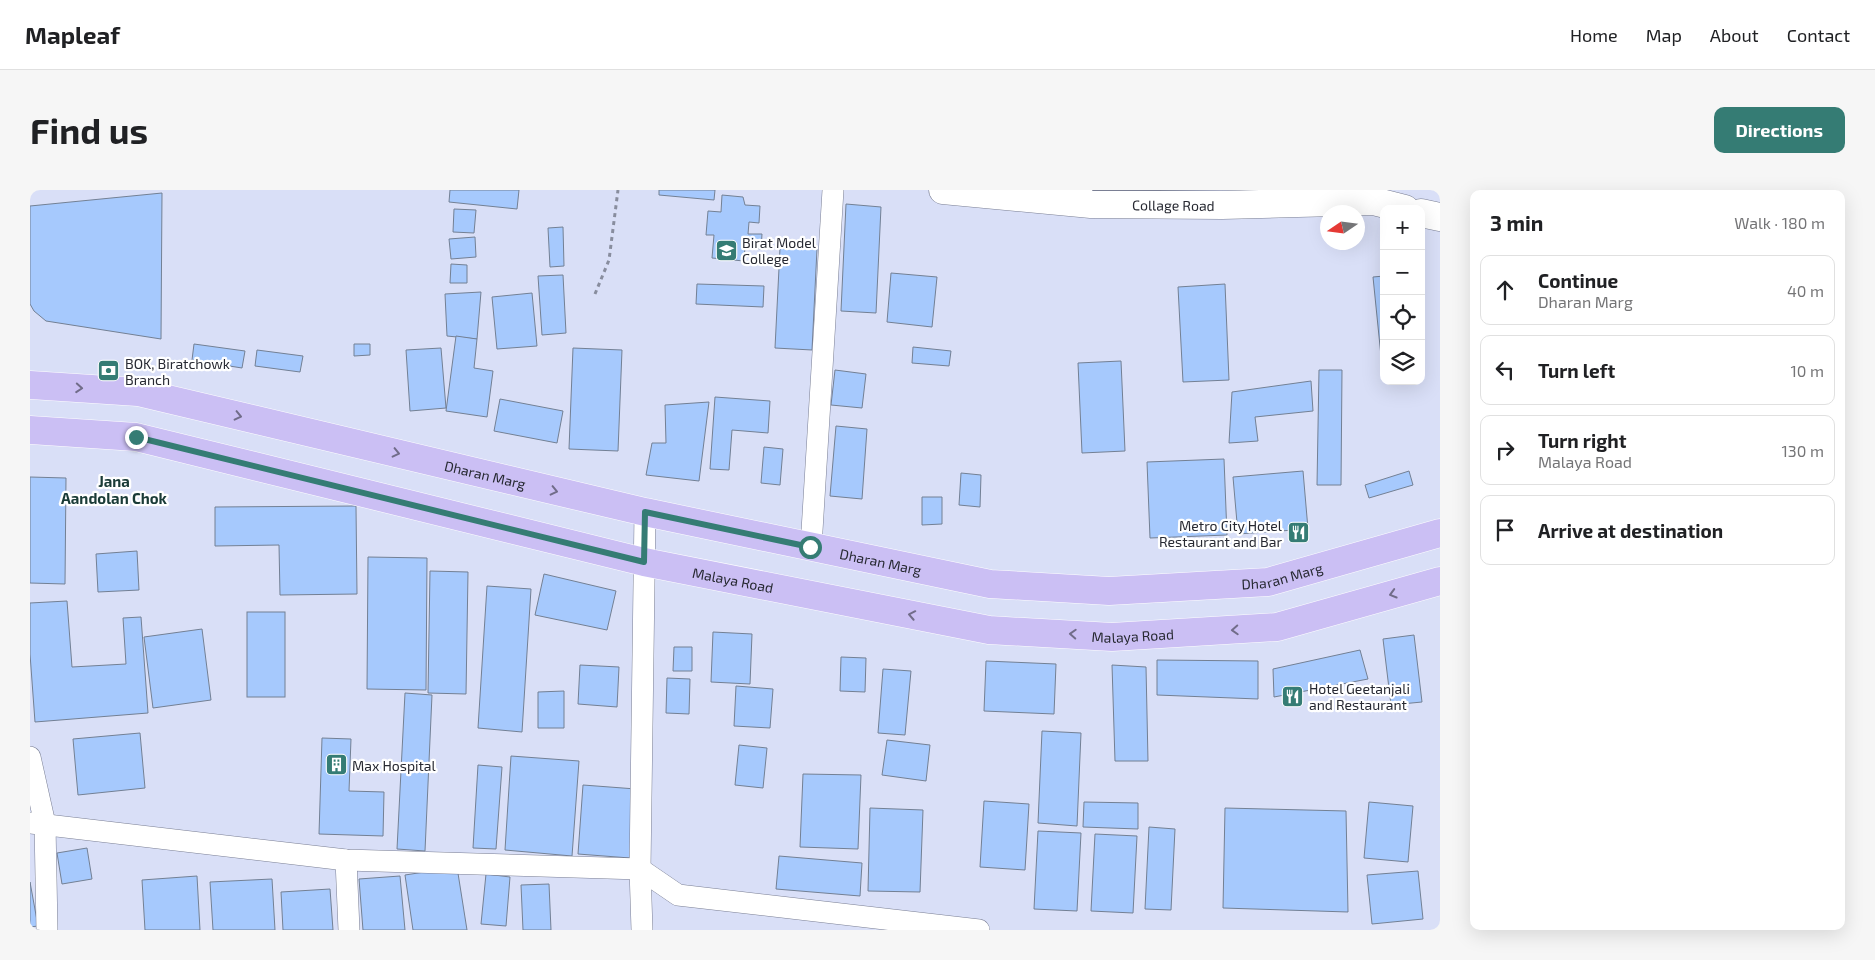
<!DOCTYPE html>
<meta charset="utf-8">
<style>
:root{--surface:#fff;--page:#f6f6f6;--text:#202124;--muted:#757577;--line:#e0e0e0;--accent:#357c74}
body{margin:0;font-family:"Exo 2",sans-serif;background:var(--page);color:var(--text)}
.controls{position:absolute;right:15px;top:15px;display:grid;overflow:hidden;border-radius:10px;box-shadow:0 5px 20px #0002}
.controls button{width:45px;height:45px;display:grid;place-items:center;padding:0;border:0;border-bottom:1px solid var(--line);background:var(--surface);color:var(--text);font:25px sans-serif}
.compass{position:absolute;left:1290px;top:15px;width:45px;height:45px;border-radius:50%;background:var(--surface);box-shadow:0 5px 20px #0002;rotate:257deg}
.stop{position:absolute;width:15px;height:15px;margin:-11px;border:4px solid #357c74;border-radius:50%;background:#fff}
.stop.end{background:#357c74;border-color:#fff;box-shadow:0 1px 5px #0008}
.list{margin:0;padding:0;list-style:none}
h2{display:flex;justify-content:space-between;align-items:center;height:65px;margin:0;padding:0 20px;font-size:21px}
h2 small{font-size:16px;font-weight:400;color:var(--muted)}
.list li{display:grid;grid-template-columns:32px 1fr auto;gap:15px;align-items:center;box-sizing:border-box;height:70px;margin:0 10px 10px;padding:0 10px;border:1px solid var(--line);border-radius:10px}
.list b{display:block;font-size:19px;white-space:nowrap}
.list p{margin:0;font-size:16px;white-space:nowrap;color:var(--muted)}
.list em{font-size:16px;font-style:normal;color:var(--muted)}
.icon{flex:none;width:28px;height:28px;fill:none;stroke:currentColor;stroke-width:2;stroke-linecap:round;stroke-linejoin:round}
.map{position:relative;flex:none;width:1410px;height:740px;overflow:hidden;border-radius:10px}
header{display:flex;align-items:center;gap:30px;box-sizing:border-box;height:70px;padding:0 25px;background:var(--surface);border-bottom:1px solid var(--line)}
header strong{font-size:24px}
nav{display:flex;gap:28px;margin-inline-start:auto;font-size:18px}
.intro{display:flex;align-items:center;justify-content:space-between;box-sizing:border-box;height:120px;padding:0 30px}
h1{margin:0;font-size:35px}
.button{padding:12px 22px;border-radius:10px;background:var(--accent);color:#fff;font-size:18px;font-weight:700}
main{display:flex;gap:30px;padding:0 30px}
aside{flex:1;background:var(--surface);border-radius:10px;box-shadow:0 5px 20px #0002}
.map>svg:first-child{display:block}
.building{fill:#a6c9fd;stroke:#738094}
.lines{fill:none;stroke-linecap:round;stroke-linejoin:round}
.street-casing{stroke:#7a7f94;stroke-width:22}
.secondary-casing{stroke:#7a7f94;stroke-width:29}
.primary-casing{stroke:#fff;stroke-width:29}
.path{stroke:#888d9e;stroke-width:3;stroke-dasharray:4 4;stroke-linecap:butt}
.street{stroke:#fff;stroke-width:21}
.secondary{stroke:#fff;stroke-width:28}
.primary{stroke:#cbbff4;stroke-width:28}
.oneway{stroke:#716c89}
.route{stroke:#357c74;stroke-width:6}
.labels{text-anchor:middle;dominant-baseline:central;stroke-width:4.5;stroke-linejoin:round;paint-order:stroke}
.street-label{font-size:14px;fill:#272932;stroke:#fff}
.poi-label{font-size:14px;fill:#272932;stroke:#fff;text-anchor:start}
.neighbourhood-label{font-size:15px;font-weight:bold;fill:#1a3b37;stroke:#fff}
</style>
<header>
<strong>Mapleaf</strong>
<nav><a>Home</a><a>Map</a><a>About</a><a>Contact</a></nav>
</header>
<div class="intro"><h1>Find us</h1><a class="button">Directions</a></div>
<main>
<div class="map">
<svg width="1410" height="740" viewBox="0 0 1410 740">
<rect width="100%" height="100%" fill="#d9dff7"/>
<!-- building -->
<g class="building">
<polygon points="420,0 489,0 487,19 419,12"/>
<polygon points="629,0 685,0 684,10 629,5"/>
<polygon points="132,3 131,149 16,131 4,121 0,114 0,16"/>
<polygon points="692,5 713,7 715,15 730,16 729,33 719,32 718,44 732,44 731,59 715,57 714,71 682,68 684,45 676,45 678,21 691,22"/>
<polygon points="816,14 851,17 846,123 811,121"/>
<polygon points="424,19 446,20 444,43 423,42"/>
<polygon points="533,37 534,76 520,77 518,38"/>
<polygon points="445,47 446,67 421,69 419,49"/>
<polygon points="750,58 787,59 782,160 745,158"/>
<polygon points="421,74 437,75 437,93 420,93"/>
<polygon points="861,83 907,87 902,137 857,132"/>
<polygon points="533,85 536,143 512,145 508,86"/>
<polygon points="1354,86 1354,166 1351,166 1343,87"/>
<polygon points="667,94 734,96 733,117 666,114"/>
<polygon points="1195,94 1199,190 1153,192 1148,97"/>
<polygon points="451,102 447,149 417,146 415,104"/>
<polygon points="502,103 507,156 467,159 462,107"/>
<polygon points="426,146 447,149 444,178 463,181 457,227 416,221"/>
<polygon points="164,154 215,161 212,178 162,170"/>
<polygon points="324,154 340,154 340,165 324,166"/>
<polygon points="883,157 921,161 919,176 882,173"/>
<polygon points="411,158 416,218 380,221 376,160"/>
<polygon points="543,158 592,160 588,261 539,259"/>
<polygon points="227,160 273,166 270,182 225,176"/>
<polygon points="1091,171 1095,261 1052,263 1048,173"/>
<polygon points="805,180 836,184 832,218 801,215"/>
<polygon points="1289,180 1312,180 1311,295 1287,295"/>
<polygon points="1281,191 1283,221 1225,227 1228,251 1199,253 1202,202"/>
<polygon points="685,207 740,211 738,243 702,240 699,280 680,279"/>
<polygon points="470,209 533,221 527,253 464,241"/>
<polygon points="679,212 669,291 616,285 622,253 636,253 635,215"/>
<polygon points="806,236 837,239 832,309 800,306"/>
<polygon points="734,257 753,259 750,295 731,293"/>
<polygon points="1194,269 1197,345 1120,348 1117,272"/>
<polygon points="1273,281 1278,339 1208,344 1203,287"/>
<polygon points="1379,281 1383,295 1339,308 1335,295"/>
<polygon points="931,283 951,285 950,317 929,315"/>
<polygon points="0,287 36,288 35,394 0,393"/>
<polygon points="892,307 912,307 912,334 892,335"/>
<polygon points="326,316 327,404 250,405 249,355 185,356 185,317"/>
<polygon points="107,361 109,400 68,402 66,364"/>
<polygon points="338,367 397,368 396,500 337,499"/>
<polygon points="400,381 438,382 436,504 398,503"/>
<polygon points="514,384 586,401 577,440 505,425"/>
<polygon points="457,396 501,399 492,542 448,538"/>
<polygon points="37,411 42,477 96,474 93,428 111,427 118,523 5,532 0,464 0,413"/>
<rect x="217" y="422" width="38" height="85"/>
<polygon points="172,439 181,510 123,518 114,447"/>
<polygon points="683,442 722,444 720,494 681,492"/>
<polygon points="1384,445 1392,512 1361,515 1353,449"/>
<polygon points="644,457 662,457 662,481 643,481"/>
<polygon points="1330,460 1338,489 1244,507 1243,479"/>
<polygon points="811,467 836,468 835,502 810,501"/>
<polygon points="1127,470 1228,471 1228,509 1127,505"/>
<polygon points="956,471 1026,474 1024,524 954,521"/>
<polygon points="550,475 589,477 587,517 548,514"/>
<polygon points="1082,475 1116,477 1118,571 1085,571"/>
<polygon points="853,479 881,481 875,545 848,543"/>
<polygon points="637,488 660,489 659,524 636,523"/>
<polygon points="706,496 743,499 740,538 704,536"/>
<polygon points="534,501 534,538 508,538 508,502"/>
<polygon points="375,503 402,505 395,661 367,659"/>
<polygon points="1012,541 1051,543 1047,636 1008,633"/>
<polygon points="110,543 115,598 48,605 43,549"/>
<polygon points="292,548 321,549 319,601 354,602 353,646 289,644"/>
<polygon points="857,550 900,555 896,591 852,585"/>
<polygon points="709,555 737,558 733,598 705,595"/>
<polygon points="481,566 549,571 542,666 475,660"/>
<polygon points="448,575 472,577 466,659 443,658"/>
<polygon points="773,584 831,585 828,659 770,657"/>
<polygon points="553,595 606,599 600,668 548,664"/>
<polygon points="954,611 999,614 995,680 950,677"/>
<polygon points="1054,612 1108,613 1108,639 1053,637"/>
<polygon points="1339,612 1383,616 1378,672 1334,668"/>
<polygon points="840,618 893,620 890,702 838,701"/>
<polygon points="1195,618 1316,621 1318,722 1193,718"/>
<polygon points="1119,637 1145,639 1141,720 1115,719"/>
<polygon points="1008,641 1051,643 1047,721 1004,719"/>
<polygon points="1065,644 1107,646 1103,723 1061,721"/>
<polygon points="57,658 62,689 32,694 27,663"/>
<polygon points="749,666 832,673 830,706 746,699"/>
<polygon points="427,677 437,740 383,740 375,685"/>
<polygon points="1388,681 1393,729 1342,734 1337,685"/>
<polygon points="456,684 480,687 476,736 451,734"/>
<polygon points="167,686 170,740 115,740 112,690"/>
<polygon points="370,686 375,740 333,740 329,689"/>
<polygon points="242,689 245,740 183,740 180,692"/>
<polygon points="0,692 8,736 0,737"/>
<polygon points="519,694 521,740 493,740 491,695"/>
<polygon points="300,699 303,740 253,740 251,702"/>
</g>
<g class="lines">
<defs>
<g id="street">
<polyline points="781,357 803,0"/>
<polyline points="0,567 15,634 17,740"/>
<polyline points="0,633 316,670 610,679 648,705 949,740"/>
<polyline points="316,670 319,740"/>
<polyline points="612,740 610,679 615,322"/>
</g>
<g id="secondary">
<path id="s1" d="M913,0L1061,14L1192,15L1343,11L1375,19"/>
<polyline points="1391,23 1410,27"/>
</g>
<g id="primary">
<path id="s2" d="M0,195L108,202L615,322L960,394L1079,401L1238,392L1410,343"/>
<path id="s3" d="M0,240L106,247L614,372L959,440L1082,447L1247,437L1410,391"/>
</g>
</defs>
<!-- street casing -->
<use href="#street" class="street-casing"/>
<!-- secondary casing -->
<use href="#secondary" class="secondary-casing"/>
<!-- primary casing -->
<use href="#primary" class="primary-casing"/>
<!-- path -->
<polyline class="path" points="565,104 579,70 588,0"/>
<!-- street -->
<use href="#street" class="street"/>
<!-- secondary -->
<use href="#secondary" class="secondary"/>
<!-- primary -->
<use href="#primary" class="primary"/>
</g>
<!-- one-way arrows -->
<defs><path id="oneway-chevron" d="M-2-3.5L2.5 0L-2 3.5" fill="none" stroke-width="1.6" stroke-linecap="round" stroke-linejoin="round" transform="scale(1.25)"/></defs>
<g class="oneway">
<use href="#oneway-chevron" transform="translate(49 198) rotate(4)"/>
<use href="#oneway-chevron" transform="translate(208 226) rotate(13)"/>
<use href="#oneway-chevron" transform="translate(366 263) rotate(13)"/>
<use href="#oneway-chevron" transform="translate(524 301) rotate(13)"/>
<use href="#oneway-chevron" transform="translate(1363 404) rotate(164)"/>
<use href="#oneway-chevron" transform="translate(882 425) rotate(-169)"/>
<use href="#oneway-chevron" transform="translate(1205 440) rotate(177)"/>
<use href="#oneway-chevron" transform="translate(1043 444) rotate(-177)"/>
</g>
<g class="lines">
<!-- route -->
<polyline class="route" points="106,247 614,372 615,322 780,357"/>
</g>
<!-- icons -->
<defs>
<symbol id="school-square" viewBox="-11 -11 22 22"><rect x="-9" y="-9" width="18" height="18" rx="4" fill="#357c74" stroke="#fff"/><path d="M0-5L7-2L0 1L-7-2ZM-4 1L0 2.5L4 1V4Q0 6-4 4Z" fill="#fff"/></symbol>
<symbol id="bank-square" viewBox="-11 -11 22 22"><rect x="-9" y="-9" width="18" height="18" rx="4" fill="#357c74" stroke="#fff"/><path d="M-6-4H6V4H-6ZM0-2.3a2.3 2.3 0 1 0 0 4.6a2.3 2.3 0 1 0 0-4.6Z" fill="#fff"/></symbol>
<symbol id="restaurant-square" viewBox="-11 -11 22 22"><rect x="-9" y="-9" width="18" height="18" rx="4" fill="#357c74" stroke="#fff"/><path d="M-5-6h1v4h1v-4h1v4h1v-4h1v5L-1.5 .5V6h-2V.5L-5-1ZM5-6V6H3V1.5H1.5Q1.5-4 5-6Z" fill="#fff"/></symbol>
<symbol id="building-square" viewBox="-11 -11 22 22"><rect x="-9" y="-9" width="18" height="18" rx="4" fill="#357c74" stroke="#fff"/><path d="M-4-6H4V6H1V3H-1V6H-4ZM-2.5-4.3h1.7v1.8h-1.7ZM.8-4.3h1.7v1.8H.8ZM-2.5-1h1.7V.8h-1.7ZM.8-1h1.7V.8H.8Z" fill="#fff"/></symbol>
</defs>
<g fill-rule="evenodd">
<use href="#school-square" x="684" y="48" width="25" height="25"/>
<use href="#bank-square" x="66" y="168" width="25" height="25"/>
<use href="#restaurant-square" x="1256" y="330" width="25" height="25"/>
<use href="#restaurant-square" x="1250" y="494" width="25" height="25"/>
<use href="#building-square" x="294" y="562" width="25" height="25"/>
</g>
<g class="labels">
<!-- street labels -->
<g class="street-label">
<text stroke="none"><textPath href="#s1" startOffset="231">Collage Road</textPath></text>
<text stroke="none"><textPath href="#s2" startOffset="465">Dharan Marg</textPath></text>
<text stroke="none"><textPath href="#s2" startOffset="870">Dharan Marg</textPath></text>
<text stroke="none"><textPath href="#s2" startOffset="1275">Dharan Marg</textPath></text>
<text stroke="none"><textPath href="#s3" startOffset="720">Malaya Road</textPath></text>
<text stroke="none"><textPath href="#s3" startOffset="1125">Malaya Road</textPath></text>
</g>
<!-- poi labels -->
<g class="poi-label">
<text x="712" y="52">Birat Model<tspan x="712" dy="16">College</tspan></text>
<text x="95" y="173">BOK, Biratchowk<tspan x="95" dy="16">Branch</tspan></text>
<text x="1252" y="335" text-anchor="end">Metro City Hotel<tspan x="1252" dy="16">Restaurant and Bar</tspan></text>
<text x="1279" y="498">Hotel Geetanjali<tspan x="1279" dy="16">and Restaurant</tspan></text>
<text x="322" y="575">Max Hospital</text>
</g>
<!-- neighbourhood labels -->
<g class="neighbourhood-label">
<text x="84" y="291">Jana<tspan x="84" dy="17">Aandolan Chok</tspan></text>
</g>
</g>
</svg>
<div class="controls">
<button>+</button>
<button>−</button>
<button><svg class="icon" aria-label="locate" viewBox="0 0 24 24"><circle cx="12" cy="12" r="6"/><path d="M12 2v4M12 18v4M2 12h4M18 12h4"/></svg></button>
<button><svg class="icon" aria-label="layers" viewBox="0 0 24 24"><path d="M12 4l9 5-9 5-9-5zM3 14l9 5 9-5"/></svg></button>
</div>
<svg class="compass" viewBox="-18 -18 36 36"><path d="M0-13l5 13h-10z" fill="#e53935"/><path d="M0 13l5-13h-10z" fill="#757577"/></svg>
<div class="stop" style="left:780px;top:357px"></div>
<div class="stop end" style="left:106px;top:247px"></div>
</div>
<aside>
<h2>3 min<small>Walk · 180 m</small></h2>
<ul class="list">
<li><svg class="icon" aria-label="ahead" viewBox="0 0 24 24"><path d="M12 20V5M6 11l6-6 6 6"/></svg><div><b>Continue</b><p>Dharan Marg</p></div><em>40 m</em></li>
<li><svg class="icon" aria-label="left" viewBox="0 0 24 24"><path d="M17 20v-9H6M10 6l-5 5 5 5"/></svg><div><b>Turn left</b></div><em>10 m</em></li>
<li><svg class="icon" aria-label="right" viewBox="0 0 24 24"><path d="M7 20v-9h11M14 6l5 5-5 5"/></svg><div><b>Turn right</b><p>Malaya Road</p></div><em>130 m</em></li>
<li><svg class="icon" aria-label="arrive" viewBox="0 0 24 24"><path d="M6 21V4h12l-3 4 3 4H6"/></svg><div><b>Arrive at destination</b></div></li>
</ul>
</aside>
</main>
